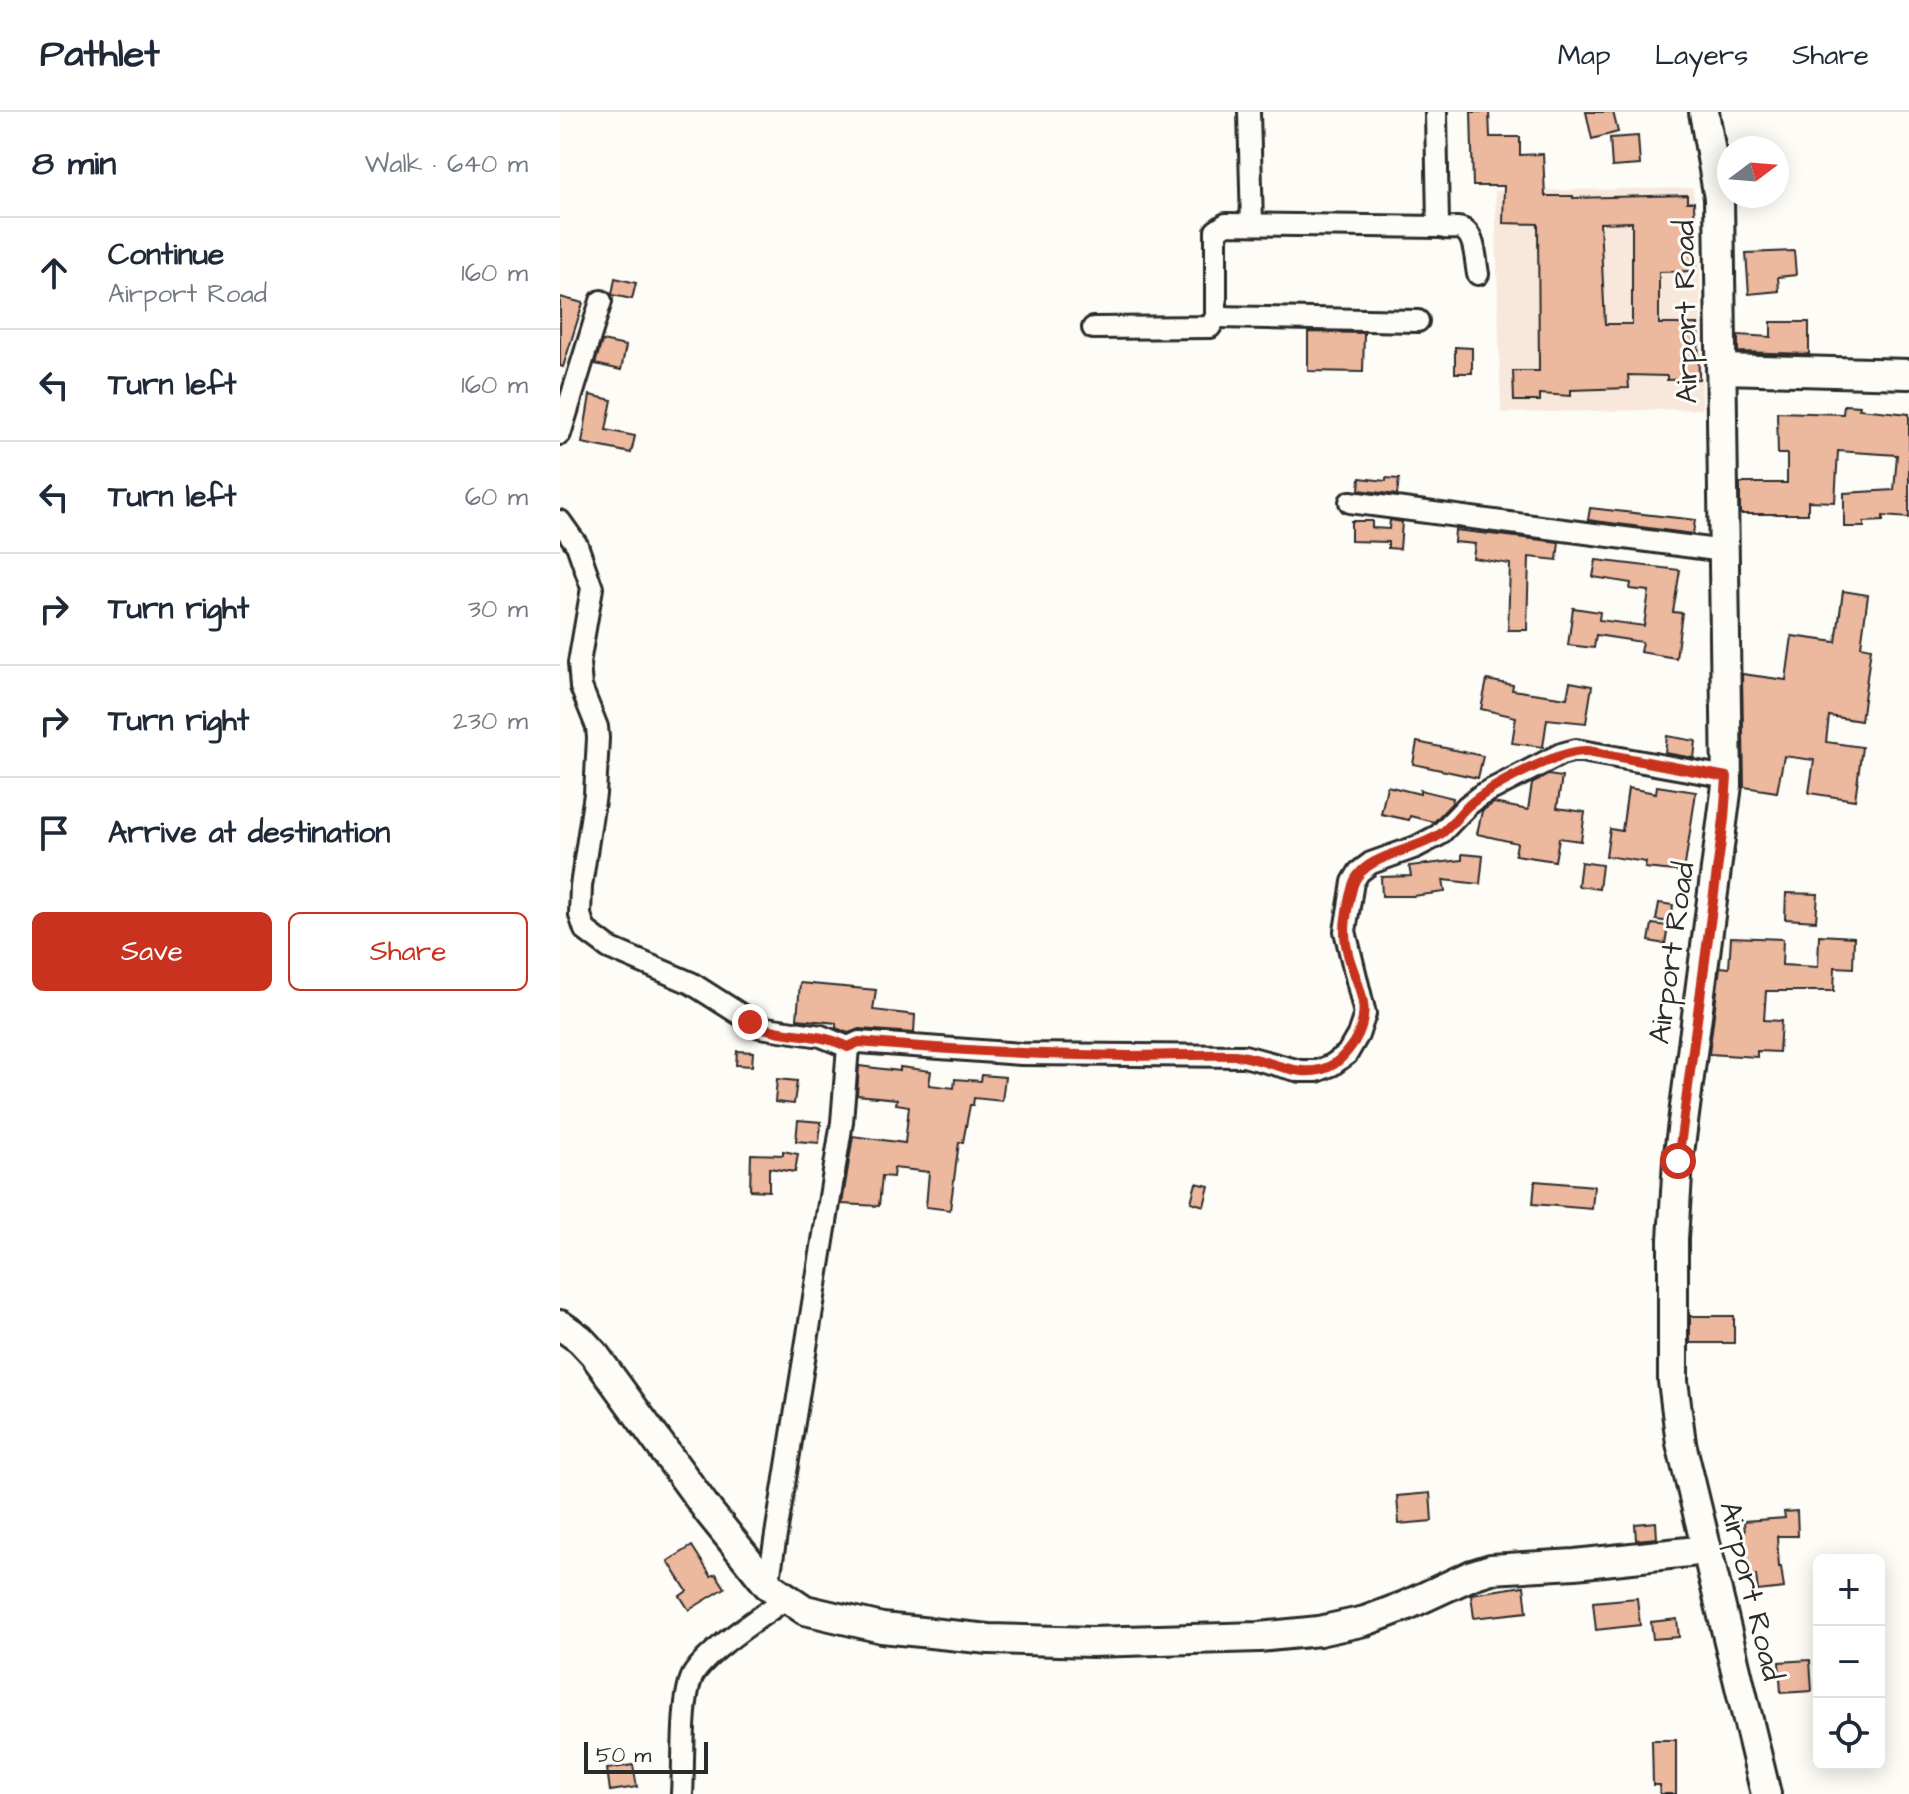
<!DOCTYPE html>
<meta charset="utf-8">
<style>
:root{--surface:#fff;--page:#f2f2f3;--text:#1f2937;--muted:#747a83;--line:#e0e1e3;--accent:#c8321e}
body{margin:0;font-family:"Architects Daughter",sans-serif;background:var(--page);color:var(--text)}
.controls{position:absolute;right:24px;bottom:24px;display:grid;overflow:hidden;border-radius:12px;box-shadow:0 4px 20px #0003}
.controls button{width:72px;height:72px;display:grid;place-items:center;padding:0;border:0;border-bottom:2px solid var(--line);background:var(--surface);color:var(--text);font:40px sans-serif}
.compass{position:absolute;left:1157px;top:24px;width:72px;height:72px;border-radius:50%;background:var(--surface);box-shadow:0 4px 20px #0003;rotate:74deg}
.scale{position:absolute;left:24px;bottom:20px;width:124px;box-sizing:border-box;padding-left:8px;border:4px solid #2b2b2b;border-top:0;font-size:22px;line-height:28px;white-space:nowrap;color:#2b2b2b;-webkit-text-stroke:6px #fdfcf7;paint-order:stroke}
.stop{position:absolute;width:24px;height:24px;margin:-18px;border:6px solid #c8321e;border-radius:50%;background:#fff}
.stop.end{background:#c8321e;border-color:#fff;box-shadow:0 2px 8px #0008}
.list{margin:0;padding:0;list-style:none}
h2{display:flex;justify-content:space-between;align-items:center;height:104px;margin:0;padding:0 32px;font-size:34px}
h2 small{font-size:26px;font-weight:400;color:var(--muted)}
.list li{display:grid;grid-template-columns:52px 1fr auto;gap:24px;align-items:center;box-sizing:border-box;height:112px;padding:0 32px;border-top:2px solid var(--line)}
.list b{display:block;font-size:30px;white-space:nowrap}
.list p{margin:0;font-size:26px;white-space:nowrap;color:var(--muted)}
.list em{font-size:26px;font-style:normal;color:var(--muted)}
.actions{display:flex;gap:16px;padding:24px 32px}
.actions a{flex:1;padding:18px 0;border:2px solid var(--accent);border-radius:12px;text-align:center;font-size:28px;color:var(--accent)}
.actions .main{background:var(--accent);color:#fff}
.icon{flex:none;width:44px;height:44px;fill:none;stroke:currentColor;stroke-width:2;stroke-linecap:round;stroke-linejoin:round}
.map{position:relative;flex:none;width:1349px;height:1682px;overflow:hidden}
header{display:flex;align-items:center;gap:48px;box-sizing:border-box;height:112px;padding:0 40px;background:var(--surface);border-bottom:2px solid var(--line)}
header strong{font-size:38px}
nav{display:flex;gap:44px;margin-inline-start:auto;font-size:28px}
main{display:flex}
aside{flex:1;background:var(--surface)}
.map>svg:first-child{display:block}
.built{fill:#f8e8dc}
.building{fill:#ecb89e;stroke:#2b2b2b;stroke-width:2;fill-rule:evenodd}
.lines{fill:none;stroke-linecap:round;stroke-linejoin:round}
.street-casing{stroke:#2b2b2b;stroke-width:26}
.secondary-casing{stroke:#2b2b2b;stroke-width:34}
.street{stroke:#fdfcf7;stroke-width:20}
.secondary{stroke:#fdfcf7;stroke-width:28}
.route{stroke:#c8321e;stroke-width:10}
.labels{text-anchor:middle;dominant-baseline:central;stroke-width:6;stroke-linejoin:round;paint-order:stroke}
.street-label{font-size:30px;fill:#2b2b2b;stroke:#fdfcf7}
</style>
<header>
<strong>Pathlet</strong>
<nav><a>Map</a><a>Layers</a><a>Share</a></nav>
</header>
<main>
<aside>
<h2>8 min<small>Walk · 640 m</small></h2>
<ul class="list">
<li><svg class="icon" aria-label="ahead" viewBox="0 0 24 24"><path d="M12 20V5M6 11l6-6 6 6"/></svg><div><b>Continue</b><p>Airport Road</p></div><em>160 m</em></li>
<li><svg class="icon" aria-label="left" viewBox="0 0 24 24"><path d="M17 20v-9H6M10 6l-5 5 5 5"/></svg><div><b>Turn left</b></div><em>160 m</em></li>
<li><svg class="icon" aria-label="left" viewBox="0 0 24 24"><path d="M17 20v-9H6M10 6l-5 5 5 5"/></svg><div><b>Turn left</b></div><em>60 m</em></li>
<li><svg class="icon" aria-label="right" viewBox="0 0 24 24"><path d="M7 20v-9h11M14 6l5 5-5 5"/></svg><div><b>Turn right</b></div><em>30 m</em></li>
<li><svg class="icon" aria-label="right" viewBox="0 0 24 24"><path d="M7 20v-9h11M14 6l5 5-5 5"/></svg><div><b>Turn right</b></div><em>230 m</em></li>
<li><svg class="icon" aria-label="arrive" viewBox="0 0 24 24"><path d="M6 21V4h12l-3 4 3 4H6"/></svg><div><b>Arrive at destination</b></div></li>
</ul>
<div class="actions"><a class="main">Save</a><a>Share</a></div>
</aside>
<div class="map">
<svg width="1349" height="1682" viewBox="0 0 1349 1682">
<rect width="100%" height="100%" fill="#fdfcf7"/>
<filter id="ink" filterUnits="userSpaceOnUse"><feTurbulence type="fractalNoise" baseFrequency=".0125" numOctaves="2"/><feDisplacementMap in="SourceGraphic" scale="16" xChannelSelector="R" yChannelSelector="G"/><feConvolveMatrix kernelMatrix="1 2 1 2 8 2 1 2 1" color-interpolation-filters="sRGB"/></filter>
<g filter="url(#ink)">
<!-- built -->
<polygon class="built" points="1133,76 1140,150 1142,297 941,301 935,79"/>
<!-- building -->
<g class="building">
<path d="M911,0H929L930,25H960V43L983,42L985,84H1013V86L1127,83V90H1134L1136,159L1099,160V212H1138L1139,267L1107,268V264L1068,263L1069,276L1011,278V284L980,282V289H954L953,259H979L978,112L943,111L944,74H913ZM1072,110V212H1045L1040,111Z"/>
<polygon points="1026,0 1053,0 1058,20 1032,27"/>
<polygon points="1078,24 1080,53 1052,55 1050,26"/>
<polygon points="1234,139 1236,163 1218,165 1219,179 1189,182 1186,141"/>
<polygon points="55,166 76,171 72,187 52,183"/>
<polygon points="0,185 23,191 3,255 0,254"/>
<polygon points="1211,210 1249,210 1249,242 1178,240 1178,223 1211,225"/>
<polygon points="748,220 804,221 803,260 748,259"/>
<polygon points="42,229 66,234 61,258 35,252"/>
<polygon points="895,235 912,236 912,261 895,261"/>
<polygon points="30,283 52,288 46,318 75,324 71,341 22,331"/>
<polygon points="1284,293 1300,294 1299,297 1349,302 1349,406 1323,404 1323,409 1304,410 1304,415 1284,415 1284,381 1334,378 1337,343 1278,339 1275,390 1248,389 1248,402 1180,402 1180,371 1227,371 1227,342 1218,342 1217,300 1283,302"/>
<polygon points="800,366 826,369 826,366 839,367 837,383 799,378"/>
<polygon points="1030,396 1135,408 1133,422 1028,408"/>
<polygon points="830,408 842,410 840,437 828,436 828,430 791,429 791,409 812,409 812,416 829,417"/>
<polygon points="895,418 999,430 997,448 969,445 967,518 948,518 950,452 913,446 915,432 894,430"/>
<polygon points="1036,448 1120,458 1113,500 1122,501 1116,546 1080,540 1082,530 1036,523 1034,536 1008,533 1013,496 1040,500 1039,508 1084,514 1089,479 1070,477 1071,471 1033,465"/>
<polygon points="1283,479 1308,483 1301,534 1311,536 1301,609 1269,604 1266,630 1302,635 1295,688 1249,681 1254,648 1224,644 1217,680 1184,675 1182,562 1226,568 1232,524 1276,530"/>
<polygon points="927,568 953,573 952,578 1007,586 1010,570 1032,574 1026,611 987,607 983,635 952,631 956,605 921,597"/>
<polygon points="1107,624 1136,629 1134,646 1105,641"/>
<polygon points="857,630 923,644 918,666 853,652"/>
<polygon points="988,663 1002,665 997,696 1025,700 1021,729 999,726 995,749 955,743 957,731 917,722 922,699 934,691 968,698 972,672"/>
<polygon points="827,674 860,682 860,678 893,686 892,691 874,710 850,704 849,708 821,702"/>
<polygon points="1097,674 1136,680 1124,760 1085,756 1086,750 1046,744 1050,717 1062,719 1068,676 1096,681"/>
<polygon points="902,742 923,744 920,772 883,768 885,780 853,784 822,784 821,765 851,764 849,754 902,748"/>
<polygon points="1021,750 1042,753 1039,777 1018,774"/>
<polygon points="1226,781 1258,782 1256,809 1225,807"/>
<polygon points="1099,791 1113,793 1111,810 1096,808"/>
<polygon points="1092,812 1108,814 1105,832 1089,829"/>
<polygon points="1259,823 1294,825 1293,856 1275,855 1274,879 1206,879 1204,908 1221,909 1219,940 1197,939 1197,945 1149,942 1160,855 1169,856 1171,825 1223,827 1222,853 1258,855"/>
<polygon points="240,871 316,878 313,898 355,903 354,921 300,917 288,921 276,916 276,911 237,907"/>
<polygon points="177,939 193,940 192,954 176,953"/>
<polygon points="299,954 340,959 340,955 371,959 369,973 394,976 395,967 421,969 422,963 445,965 442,989 414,986 413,993 410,993 403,1030 399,1030 390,1098 366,1095 369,1060 334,1056 333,1065 322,1064 319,1094 282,1092 293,1024 345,1031 349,994 336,992 337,987 297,983"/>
<polygon points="217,967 237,969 234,992 215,990"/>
<polygon points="238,1008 261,1010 259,1031 236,1029"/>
<polygon points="223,1039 238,1042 235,1060 209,1056 209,1079 190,1078 191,1042 223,1043"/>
<polygon points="975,1069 1034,1074 1032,1097 973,1092"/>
<polygon points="636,1071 649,1074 644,1094 631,1090"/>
<rect x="1130" y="1204" width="44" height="27"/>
<polygon points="870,1381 872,1409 839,1412 837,1384"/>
<polygon points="1237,1399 1238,1424 1217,1424 1219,1455 1221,1455 1224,1476 1198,1479 1196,1463 1188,1464 1184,1409 1225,1406 1224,1400"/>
<polygon points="1096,1410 1097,1426 1076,1428 1075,1412"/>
<polygon points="132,1434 151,1464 156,1462 165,1476 129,1498 120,1484 127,1479 108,1449"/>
<polygon points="964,1474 967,1500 914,1506 911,1482"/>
<polygon points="1077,1486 1080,1513 1036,1518 1033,1490"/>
<polygon points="1117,1507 1119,1525 1093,1527 1091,1510"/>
<polygon points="1250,1548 1252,1579 1221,1581 1219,1550"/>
<polygon points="1092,1628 1116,1628 1116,1682 1100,1682 1100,1673 1093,1673"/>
<polygon points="73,1653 77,1675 50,1679 47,1657"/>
</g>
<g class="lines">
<defs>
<g id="street">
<polyline points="689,0 692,112"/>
<path d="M876,0L878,113C885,118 889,116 897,116C916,117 915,148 918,162"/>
<polyline points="656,205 858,209"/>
<polyline points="533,216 650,215 656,205 656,119 666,112 880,115"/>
<polyline points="0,322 41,189"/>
<polyline points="790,390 1164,439"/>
<polyline points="0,409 17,433 32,476 19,551 21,575 37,615 38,626 35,682 21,774 20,803 25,818 49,836 131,871 200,915 261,924 288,935"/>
<polyline points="208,1473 282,1010 288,935 299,930 461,942 684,944 740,959 757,959 772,953 787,942 798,923 805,902 785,819 793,770 799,760 811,751 856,735 879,723 907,694 921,683 1001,642 1016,638 1167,665"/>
<path d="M122,1682C124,1654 121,1585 133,1563C148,1538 201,1505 225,1487"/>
</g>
<g id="secondary">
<polyline points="1144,0 1159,86 1167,673 1118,1049 1113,1127 1113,1269 1121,1331 1206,1682"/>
<polyline points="1161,257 1349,262"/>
<polyline points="0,1213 20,1227 34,1242 149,1400 208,1473 245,1498 322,1516 429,1527 532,1530 699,1525 759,1519 805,1509 845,1494 912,1463 931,1457 1015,1452 1147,1438"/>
</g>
</defs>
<!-- street casing -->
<use href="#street" class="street-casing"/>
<!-- secondary casing -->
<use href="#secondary" class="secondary-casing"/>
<!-- street -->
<use href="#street" class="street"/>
<!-- secondary -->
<use href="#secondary" class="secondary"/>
</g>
</g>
<g class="lines" filter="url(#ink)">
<!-- route -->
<path class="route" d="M190,910C221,927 257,918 288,935L299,930C390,938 480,943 571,944C605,944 640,942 674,943C707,945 742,972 774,952C783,946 788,939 794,930C820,888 785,862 785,820C785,806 789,787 793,773C802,743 855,739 879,723C892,715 898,702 909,693C931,674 1000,637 1028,639L1167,665L1164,707L1118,1049"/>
</g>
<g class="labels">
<!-- street labels -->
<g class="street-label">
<text transform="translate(1126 200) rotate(-91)">Airport Road</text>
<text transform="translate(1112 841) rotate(-82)">Airport Road</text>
<text transform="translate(1191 1479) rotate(76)">Airport Road</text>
</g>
</g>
</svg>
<div class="controls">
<button>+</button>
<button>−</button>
<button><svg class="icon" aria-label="locate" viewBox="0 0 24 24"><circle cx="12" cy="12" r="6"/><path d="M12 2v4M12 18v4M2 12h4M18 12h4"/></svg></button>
</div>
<svg class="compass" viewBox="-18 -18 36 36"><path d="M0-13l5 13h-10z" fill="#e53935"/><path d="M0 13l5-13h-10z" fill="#747a83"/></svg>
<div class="scale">50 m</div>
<div class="stop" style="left:1118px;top:1049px"></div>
<div class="stop end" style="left:190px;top:910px"></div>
</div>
</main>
